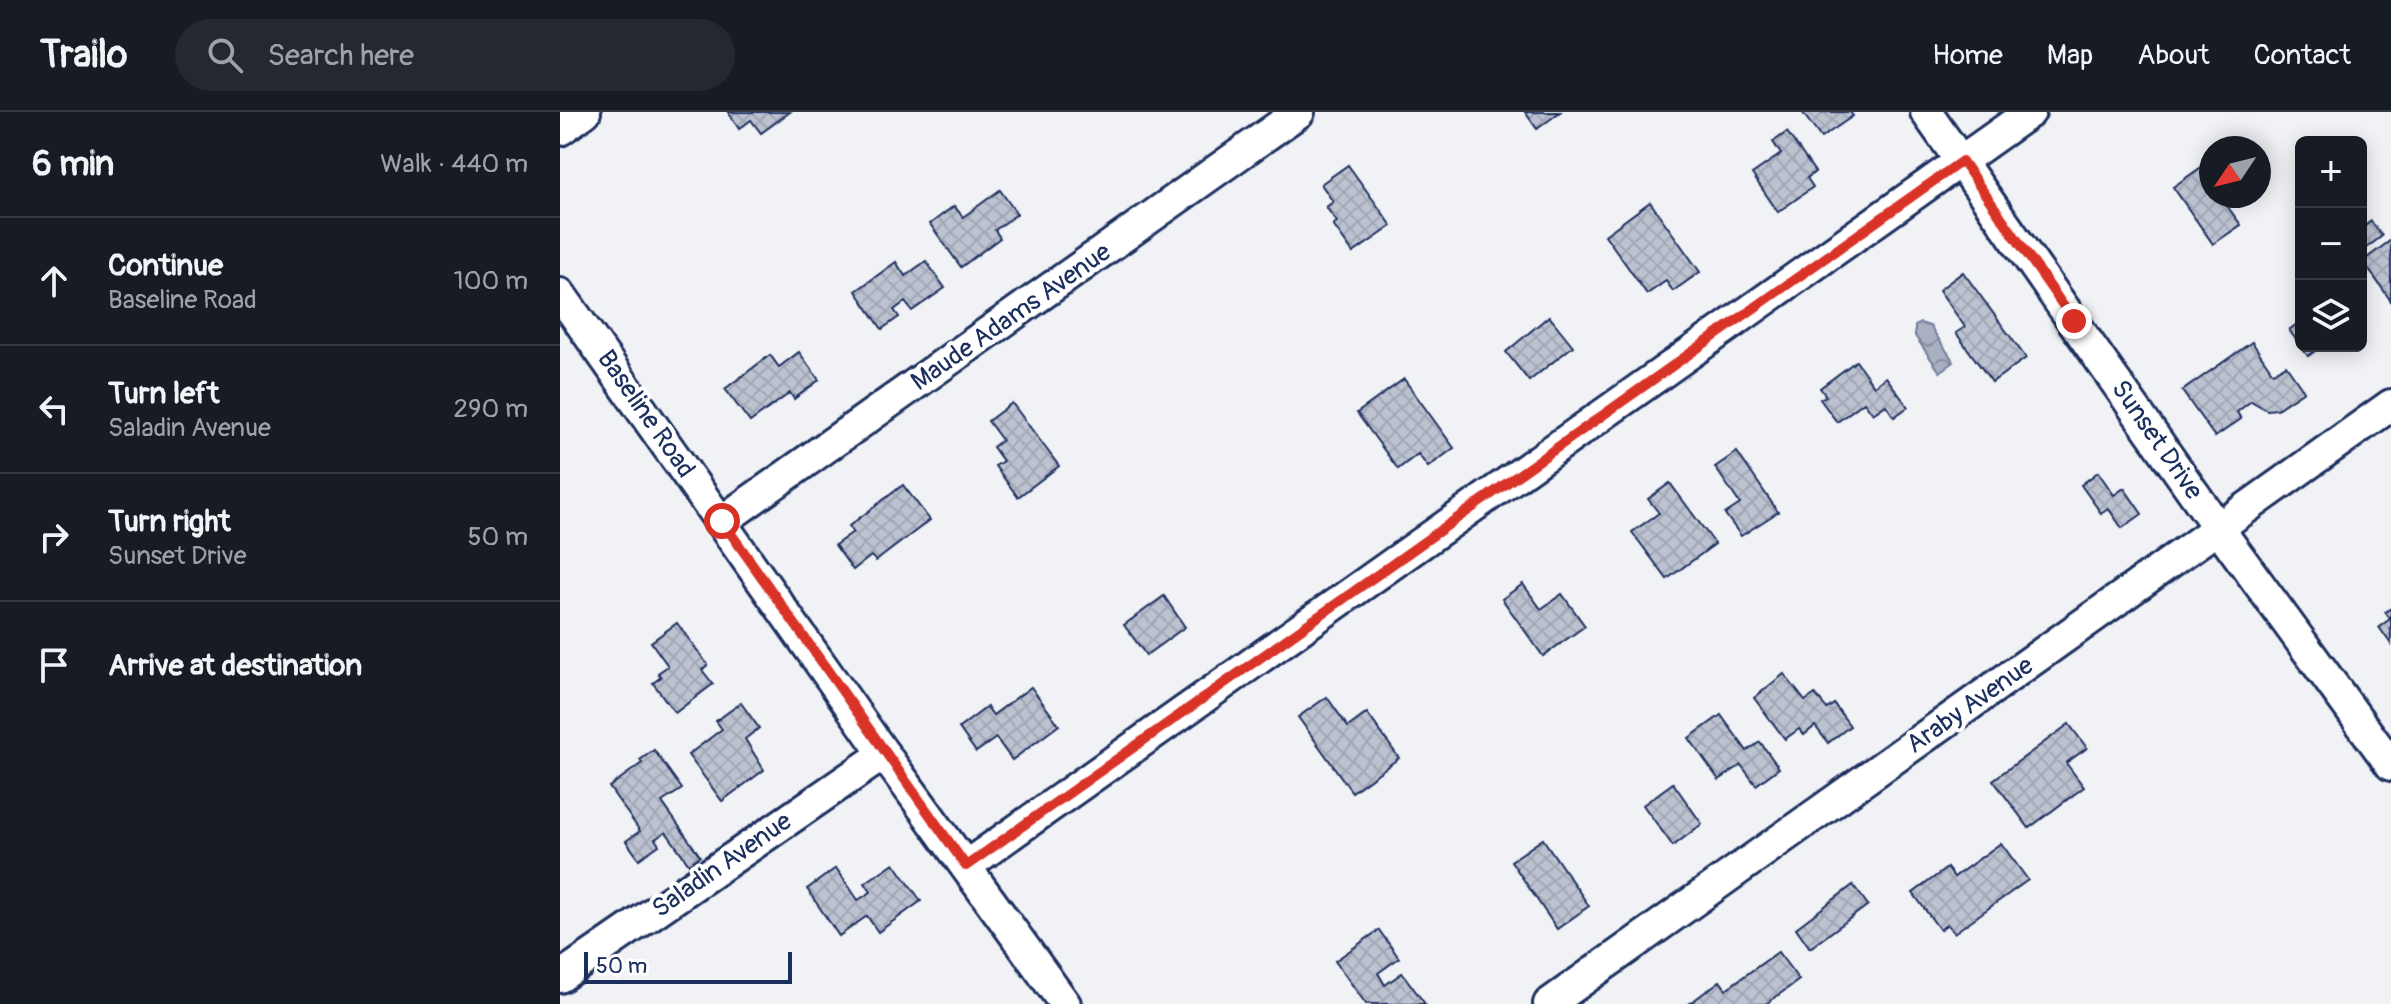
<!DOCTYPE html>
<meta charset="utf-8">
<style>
:root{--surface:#171b24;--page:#242831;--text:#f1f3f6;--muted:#9ea1a6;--line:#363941}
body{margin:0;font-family:Pangolin,sans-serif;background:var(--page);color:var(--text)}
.controls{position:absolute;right:24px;top:24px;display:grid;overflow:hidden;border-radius:12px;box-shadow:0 4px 20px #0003}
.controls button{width:72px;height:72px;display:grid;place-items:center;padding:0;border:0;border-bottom:2px solid var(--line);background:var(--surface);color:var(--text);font:40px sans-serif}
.compass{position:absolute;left:1639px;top:24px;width:72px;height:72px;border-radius:50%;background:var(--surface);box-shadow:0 4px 20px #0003;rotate:235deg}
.scale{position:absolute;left:24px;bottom:20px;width:208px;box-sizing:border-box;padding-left:8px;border:4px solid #1b2f5e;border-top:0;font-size:22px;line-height:28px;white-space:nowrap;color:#1b2f5e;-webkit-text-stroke:6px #fff;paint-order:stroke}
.stop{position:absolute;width:24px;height:24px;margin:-18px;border:6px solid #d93025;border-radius:50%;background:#fff}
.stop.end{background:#d93025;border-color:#fff;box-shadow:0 2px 8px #0008}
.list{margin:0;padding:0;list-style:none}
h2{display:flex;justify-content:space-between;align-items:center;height:104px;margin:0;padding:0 32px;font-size:34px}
h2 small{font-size:26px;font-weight:400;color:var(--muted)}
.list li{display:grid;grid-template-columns:52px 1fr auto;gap:24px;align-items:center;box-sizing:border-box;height:128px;padding:0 32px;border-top:2px solid var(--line)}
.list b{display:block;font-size:30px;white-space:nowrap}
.list p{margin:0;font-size:26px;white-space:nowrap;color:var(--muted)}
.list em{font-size:26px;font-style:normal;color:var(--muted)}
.icon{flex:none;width:44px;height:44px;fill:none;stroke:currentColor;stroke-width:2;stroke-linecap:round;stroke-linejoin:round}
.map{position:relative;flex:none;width:1831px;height:892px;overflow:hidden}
header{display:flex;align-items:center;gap:48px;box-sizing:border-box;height:112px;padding:0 40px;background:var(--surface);border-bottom:2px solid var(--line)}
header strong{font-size:38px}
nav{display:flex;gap:44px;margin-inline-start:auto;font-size:28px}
.search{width:560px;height:72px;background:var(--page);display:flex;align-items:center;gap:20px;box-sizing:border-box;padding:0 28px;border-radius:44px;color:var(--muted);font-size:30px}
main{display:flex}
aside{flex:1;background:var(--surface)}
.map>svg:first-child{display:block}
.water{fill:url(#water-waves);stroke:#707c9a;stroke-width:2}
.building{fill:url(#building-cross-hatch);stroke:#1b2f5e;stroke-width:2}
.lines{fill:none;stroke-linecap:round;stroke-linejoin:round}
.minor-casing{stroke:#1b2f5e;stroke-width:36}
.minor{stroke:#fff;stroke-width:30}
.route{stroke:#d93025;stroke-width:10}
.labels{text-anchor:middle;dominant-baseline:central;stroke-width:8;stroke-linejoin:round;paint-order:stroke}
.street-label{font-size:26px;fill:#1b2f5e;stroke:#fff}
</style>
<header>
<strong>Trailo</strong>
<div class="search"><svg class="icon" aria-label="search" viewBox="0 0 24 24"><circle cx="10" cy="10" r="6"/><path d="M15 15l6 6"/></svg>Search here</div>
<nav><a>Home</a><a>Map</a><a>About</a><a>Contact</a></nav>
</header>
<main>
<aside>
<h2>6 min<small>Walk · 440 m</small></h2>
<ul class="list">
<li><svg class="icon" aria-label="ahead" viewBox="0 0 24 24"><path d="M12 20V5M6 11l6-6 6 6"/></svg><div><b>Continue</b><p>Baseline Road</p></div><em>100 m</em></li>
<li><svg class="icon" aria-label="left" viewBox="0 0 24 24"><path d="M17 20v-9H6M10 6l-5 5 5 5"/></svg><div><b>Turn left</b><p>Saladin Avenue</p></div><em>290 m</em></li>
<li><svg class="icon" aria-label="right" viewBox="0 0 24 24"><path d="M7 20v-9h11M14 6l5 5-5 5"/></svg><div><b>Turn right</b><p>Sunset Drive</p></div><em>50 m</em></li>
<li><svg class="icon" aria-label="arrive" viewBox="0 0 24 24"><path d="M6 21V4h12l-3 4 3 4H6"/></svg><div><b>Arrive at destination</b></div></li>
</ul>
</aside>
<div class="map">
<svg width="1831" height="892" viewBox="0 0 1831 892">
<defs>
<pattern id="water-waves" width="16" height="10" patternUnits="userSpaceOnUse" patternTransform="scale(2)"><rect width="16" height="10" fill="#a8b0c2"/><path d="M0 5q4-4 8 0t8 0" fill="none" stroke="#8890a1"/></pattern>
<pattern id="building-cross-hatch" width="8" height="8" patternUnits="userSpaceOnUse" patternTransform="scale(2)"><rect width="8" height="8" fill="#bcc2d0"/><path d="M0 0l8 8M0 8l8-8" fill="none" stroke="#a1a7b5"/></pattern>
</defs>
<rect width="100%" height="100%" fill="#f1f2f5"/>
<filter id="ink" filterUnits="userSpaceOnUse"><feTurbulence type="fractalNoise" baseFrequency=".0125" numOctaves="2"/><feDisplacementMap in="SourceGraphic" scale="16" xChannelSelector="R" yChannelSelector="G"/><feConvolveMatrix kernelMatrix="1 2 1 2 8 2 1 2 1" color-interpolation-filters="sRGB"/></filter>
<g filter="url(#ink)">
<!-- water -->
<polygon class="water" points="1360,211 1370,214 1394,250 1380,260 1355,224 1355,214"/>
<!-- building -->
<g class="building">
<polygon points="168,0 230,0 201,21 191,8 179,17"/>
<polygon points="965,0 1000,0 977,17"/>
<polygon points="1242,0 1290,0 1293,4 1261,26"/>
<polygon points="1227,20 1255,60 1247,66 1253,75 1218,100 1192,62 1221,42 1213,30"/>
<polygon points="1650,49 1651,84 1675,84 1665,91 1681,113 1653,132 1613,75"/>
<polygon points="788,53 832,114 793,141 773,113 777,110 766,95 773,90 761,72"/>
<polygon points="440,78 457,102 435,118 440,126 401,155 370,112 394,94 403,105"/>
<polygon points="1090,90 1140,160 1113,179 1106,169 1087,182 1045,123"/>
<polygon points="1811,109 1822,124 1801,140 1801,117"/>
<polygon points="1831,128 1831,189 1803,149"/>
<polygon points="366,149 385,176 352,199 345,190 334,198 339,205 322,217 296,179 336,150 345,164"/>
<polygon points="1403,160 1466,246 1432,270 1396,221 1405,215 1379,178"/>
<polygon points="989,204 1013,234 969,269 946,240"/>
<polygon points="1741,209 1741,234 1762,234 1748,244 1729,218"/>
<polygon points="1692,230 1713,261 1726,253 1744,279 1717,297 1707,298 1691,289 1677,300 1681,307 1655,325 1622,279"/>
<polygon points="239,240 259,268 234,287 230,281 190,310 165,277 210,243 219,255"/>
<polygon points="1296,249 1314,274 1326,265 1348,295 1334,305 1326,293 1313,302 1304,290 1277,310 1260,287 1266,284 1260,276"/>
<polygon points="844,267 894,336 868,355 858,342 838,357 797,301"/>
<polygon points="452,291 499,354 458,385 435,354 443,349 433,335 442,328 428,309"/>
<polygon points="1177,340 1218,400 1181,424 1165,402 1180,392 1155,355"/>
<polygon points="1538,360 1554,383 1564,376 1582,402 1562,416 1548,396 1541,401 1521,373"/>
<polygon points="1110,371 1155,432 1107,467 1072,420 1099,401 1088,387"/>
<polygon points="343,373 370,408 316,449 311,444 293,458 275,433 293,420 289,414"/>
<polygon points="963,472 981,497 1002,482 1025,514 983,544 942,487"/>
<polygon points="604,484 625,515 586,543 564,513"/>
<polygon points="1831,496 1831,532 1819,515 1830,507 1825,500"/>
<polygon points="117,511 148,553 142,558 153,572 115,601 93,571 101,565 98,561 108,554 91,530"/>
<polygon points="1224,562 1245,589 1255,582 1267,597 1274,592 1290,614 1268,631 1255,614 1244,623 1239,617 1225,627 1194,586"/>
<polygon points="471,575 499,613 452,648 436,626 416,640 399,616 427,595 433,603"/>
<polygon points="767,585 788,615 807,601 839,646 792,680 738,605"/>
<polygon points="181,591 199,616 185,627 204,658 162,689 128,643 162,617 156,609"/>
<polygon points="1161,603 1187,639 1200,630 1219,656 1196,673 1181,653 1159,668 1129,626"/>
<polygon points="1509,612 1527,636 1506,651 1524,675 1469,716 1433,668"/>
<polygon points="94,638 122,677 102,690 140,744 129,752 106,720 95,727 99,733 79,747 66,729 80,719 49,675 82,651 80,648"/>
<polygon points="1113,671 1142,712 1113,734 1083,693"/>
<polygon points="983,727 1029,794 997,817 951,749"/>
<polygon points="1441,731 1468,768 1394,821 1387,812 1380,818 1353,781 1387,756 1394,765"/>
<polygon points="334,751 361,789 318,820 307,804 279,824 247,777 276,756 298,788 311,780 305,771"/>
<polygon points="1293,773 1308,793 1250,836 1236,816"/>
<polygon points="819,818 839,846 818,861 825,873 842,861 865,892 806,892 775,849"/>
<polygon points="1218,840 1239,868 1206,892 1129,892 1160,869 1166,877"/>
</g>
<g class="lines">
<defs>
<g id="minor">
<polyline points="1366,0 1659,417 1831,653"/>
<polyline points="0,18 25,0"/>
<polyline points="0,182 324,642 505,892"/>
<polyline points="162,409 739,0"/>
<polyline points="406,754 1470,0"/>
<polyline points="0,865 324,642"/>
<polyline points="989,892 1831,293"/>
</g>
</defs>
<!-- minor casing -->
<use href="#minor" class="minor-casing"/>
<!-- minor -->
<use href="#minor" class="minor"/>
</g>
</g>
<g class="lines" filter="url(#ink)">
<!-- route -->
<polyline class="route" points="162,409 406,754 1402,49 1514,209"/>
</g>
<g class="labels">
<!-- street labels -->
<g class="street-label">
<text transform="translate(451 205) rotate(-35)">Maude Adams Avenue</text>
<text transform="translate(86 302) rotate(55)">Baseline Road</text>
<text transform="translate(1597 328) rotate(55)">Sunset Drive</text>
<text transform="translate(1410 593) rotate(-35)">Araby Avenue</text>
<text transform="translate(162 753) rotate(-35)">Saladin Avenue</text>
</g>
</g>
</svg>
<div class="controls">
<button>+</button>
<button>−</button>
<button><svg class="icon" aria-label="layers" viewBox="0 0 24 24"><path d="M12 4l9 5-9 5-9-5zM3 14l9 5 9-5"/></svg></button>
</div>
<svg class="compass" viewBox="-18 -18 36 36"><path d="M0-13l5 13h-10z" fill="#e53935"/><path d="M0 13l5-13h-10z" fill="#9ea1a6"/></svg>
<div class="scale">50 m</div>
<div class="stop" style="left:162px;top:409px"></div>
<div class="stop end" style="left:1514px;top:209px"></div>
</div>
</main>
